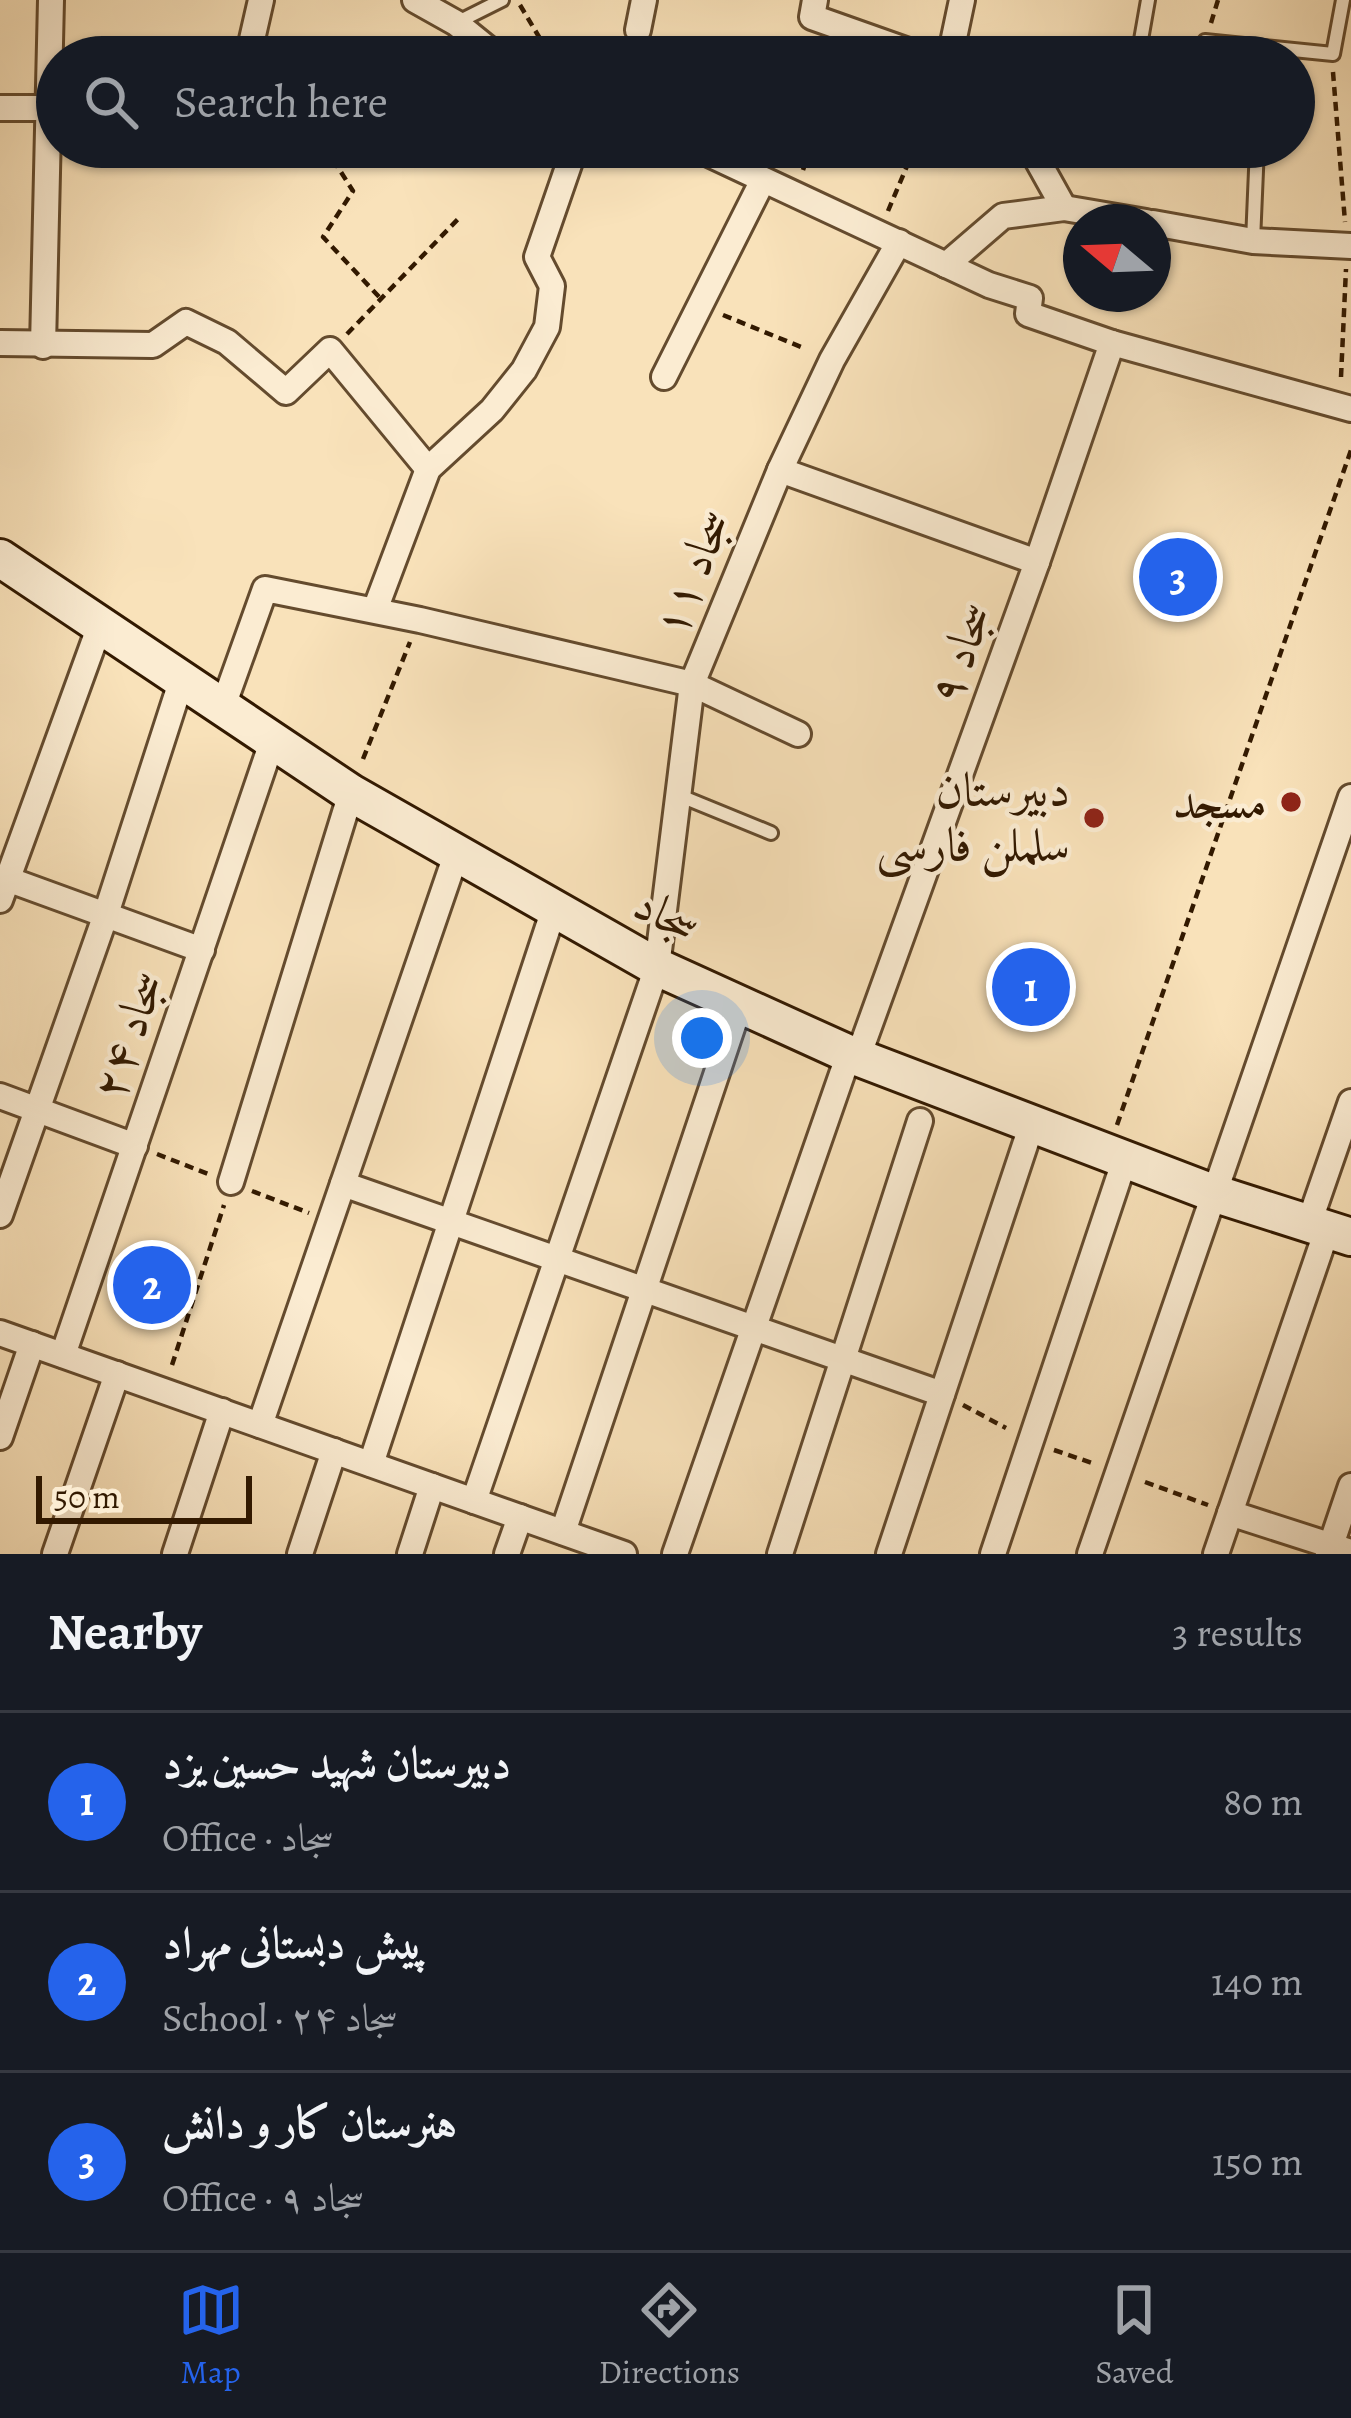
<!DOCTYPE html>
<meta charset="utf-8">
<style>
:root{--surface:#171b24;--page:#20242c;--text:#f1f3f6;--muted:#9ea1a6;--line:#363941;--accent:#2563eb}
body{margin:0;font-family:Alegreya,Amiri,serif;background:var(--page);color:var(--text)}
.compass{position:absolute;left:1063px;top:204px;width:108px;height:108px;border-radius:50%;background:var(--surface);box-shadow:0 3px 9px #0004;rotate:289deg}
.scale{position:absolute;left:36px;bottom:30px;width:216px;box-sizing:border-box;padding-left:12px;border:6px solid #321900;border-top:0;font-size:33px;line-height:42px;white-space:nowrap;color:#321900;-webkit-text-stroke:9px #fbecd2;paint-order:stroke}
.you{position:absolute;left:702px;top:1038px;width:42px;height:42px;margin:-30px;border:9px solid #fff;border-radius:50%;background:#1a73e8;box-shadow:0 0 0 18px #1a73e833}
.badge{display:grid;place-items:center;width:78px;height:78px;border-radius:50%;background:var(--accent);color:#fff;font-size:39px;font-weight:700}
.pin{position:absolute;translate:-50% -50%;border:6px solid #fff;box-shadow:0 3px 12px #0006}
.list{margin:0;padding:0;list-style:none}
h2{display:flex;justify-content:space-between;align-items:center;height:156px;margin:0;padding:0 48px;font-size:51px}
h2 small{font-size:39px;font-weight:400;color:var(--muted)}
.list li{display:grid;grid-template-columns:78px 1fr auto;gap:36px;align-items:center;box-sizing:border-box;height:180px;padding:0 48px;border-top:3px solid var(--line)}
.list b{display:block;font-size:45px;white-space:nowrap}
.list p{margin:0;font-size:39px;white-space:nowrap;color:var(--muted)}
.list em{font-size:39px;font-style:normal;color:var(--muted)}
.icon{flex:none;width:66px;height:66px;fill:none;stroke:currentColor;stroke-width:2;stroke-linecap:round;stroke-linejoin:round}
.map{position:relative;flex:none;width:1351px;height:1554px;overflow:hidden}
.search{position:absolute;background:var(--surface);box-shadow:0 3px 9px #0004;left:36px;right:36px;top:36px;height:132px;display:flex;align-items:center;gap:30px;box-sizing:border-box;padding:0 42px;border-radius:66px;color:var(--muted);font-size:45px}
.sheet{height:696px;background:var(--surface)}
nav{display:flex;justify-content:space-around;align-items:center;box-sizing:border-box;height:168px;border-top:3px solid var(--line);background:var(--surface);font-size:33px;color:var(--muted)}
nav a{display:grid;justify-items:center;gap:6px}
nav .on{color:var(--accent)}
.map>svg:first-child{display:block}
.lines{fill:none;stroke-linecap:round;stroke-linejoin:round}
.lane-casing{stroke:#644b2e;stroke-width:18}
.street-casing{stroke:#644b2e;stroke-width:30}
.secondary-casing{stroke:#321900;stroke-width:42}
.path{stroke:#321900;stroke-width:4.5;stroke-dasharray:9 6;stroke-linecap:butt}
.lane{stroke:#fbecd2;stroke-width:12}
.street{stroke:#fbecd2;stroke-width:24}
.secondary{stroke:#fbecd2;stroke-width:36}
.poi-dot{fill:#8f2418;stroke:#fbecd2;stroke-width:4.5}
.labels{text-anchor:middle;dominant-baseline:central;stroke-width:9;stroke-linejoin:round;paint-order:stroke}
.street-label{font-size:48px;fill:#321900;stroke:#fbecd2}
.poi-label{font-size:48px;fill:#321900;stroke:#fbecd2;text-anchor:end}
</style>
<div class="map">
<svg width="1351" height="1554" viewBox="0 0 1351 1554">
<rect width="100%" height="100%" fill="#f9e2ba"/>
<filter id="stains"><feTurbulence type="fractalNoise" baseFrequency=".00167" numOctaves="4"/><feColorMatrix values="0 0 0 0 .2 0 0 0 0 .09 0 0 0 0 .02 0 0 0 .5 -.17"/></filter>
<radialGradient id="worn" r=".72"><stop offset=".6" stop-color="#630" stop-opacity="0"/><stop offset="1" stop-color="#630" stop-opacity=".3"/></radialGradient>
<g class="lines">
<defs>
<g id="lane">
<polyline points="456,23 502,0"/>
<polyline points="1205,41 1333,54 1343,0"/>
<polyline points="1138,57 1148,0"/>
<polyline points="1253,241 1257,147"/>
<polyline points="678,795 771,833"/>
</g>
<g id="street">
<polyline points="415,0 456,23 498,57"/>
<polyline points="815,0 812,17 925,57"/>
<polyline points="638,30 644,0"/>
<polyline points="248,57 261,0"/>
<polyline points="950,57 962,0"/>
<polyline points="0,108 57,108"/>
<polyline points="672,147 698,149 989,285 1030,298 1028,314 1112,343 1351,409"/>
<polyline points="1030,147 1064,208"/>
<polyline points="1153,223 1253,241 1351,246"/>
<polyline points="946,265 1003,216 1064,208 1146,222"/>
<polyline points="0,343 153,345 186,322 227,342 286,392 330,350 428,469"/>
<polyline points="43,346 51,0"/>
<polyline points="664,377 763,180"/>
<polyline points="780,470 1037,562"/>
<polyline points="375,610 428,469 492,410 524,370 547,327 552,286 537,257 575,147"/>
<polyline points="222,709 265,589 420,620 692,684 798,734"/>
<polyline points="7,879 202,950"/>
<polyline points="0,900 99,628"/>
<polyline points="858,1057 1037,562 1112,343"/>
<polyline points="0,1096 135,1146"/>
<polyline points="231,1182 351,793"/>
<polyline points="343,1184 942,1394"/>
<polyline points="0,1215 105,917 181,682"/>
<polyline points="1309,1223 1351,1102"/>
<polyline points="0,1333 624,1554"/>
<polyline points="63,1355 272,742"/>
<polyline points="260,1425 456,855"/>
<polyline points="0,1437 32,1344"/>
<polyline points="371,1464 554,909"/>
<polyline points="474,1501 657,967 692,684 780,470 832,360 899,242"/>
<polyline points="1230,1513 1351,1552"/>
<polyline points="563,1532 740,1004"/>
<polyline points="55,1554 117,1374"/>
<polyline points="175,1554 222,1411"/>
<polyline points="300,1554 334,1451"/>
<polyline points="410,1554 432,1486"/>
<polyline points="507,1554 520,1517"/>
<polyline points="675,1554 849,1054"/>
<polyline points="780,1554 920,1121"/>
<polyline points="889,1554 1032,1124"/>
<polyline points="993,1554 1125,1159"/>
<polyline points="1090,1554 1351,797"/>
<polyline points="1216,1554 1327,1230"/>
<polyline points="1328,1554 1351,1486"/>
</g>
<polyline id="secondary" points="0,558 351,793 657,967 849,1054 1213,1193 1351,1237"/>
</defs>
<!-- lane casing -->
<use href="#lane" class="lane-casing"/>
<!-- street casing -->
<use href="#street" class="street-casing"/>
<!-- secondary casing -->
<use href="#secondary" class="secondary-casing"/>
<!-- path -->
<g class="path">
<polyline points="520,5 551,57"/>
<polyline points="1211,23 1218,0"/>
<polyline points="1333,72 1345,222"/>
<polyline points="325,147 353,191 323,237 382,300"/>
<polyline points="803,170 811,147"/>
<polyline points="888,211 915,147"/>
<polyline points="723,315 806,349"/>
<polyline points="347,334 461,216"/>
<polyline points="1341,377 1346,269"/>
<polyline points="363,759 410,642"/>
<polyline points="1117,1125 1351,450"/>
<polyline points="157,1154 208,1174"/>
<polyline points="252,1191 309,1213"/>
<polyline points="172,1365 224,1205"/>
<polyline points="963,1405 1006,1428"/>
<polyline points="1054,1450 1095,1464"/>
<polyline points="1145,1482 1208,1505"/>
</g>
<!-- lane -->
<use href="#lane" class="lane"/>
<!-- street -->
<use href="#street" class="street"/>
<!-- secondary -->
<use href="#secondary" class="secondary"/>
</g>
<!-- markers -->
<g class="poi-dot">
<circle cx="1291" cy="802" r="12"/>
<circle cx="1094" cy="818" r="12"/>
</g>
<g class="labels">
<!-- street labels -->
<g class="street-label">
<text transform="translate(692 573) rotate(-68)">سجاد ۱۱</text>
<text transform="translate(960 653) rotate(-70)">سجاد ۹</text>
<text transform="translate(667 915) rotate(27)">سجاد</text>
<text transform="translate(128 1035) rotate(-71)">سجاد ۲۴</text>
</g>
<!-- poi labels -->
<g class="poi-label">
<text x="1070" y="790">دبیرستان<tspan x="1070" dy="55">سلملن فارسی</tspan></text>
<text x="1267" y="802">مسجد</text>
</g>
</g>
<rect width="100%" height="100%" filter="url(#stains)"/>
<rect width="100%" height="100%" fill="url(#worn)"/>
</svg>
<svg class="compass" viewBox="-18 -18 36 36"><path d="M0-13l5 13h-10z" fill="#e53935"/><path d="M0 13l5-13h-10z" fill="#9ea1a6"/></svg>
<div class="scale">50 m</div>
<div class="you"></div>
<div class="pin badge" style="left:1031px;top:987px">1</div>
<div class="pin badge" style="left:152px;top:1285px">2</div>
<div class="pin badge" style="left:1178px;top:577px">3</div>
<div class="search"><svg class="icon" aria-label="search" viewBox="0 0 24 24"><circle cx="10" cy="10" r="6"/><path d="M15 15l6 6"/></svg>Search here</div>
</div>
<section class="sheet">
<h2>Nearby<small>3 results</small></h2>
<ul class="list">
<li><span class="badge">1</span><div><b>دبیرستان شهید حسین یزد</b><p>Office · سجاد</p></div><em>80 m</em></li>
<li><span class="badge">2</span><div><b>پیش دبستانی مهراد</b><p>School · سجاد ۲۴</p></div><em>140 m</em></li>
<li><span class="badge">3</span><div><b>هنرستان کار و دانش</b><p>Office · سجاد ۹</p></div><em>150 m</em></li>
</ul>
</section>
<nav>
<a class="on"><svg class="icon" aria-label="map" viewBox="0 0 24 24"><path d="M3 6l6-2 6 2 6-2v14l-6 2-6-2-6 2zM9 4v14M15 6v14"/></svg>Map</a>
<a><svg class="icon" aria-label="directions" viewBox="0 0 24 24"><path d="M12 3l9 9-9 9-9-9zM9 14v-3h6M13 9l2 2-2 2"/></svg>Directions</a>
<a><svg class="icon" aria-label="saved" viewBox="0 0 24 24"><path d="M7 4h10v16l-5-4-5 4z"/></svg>Saved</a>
</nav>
